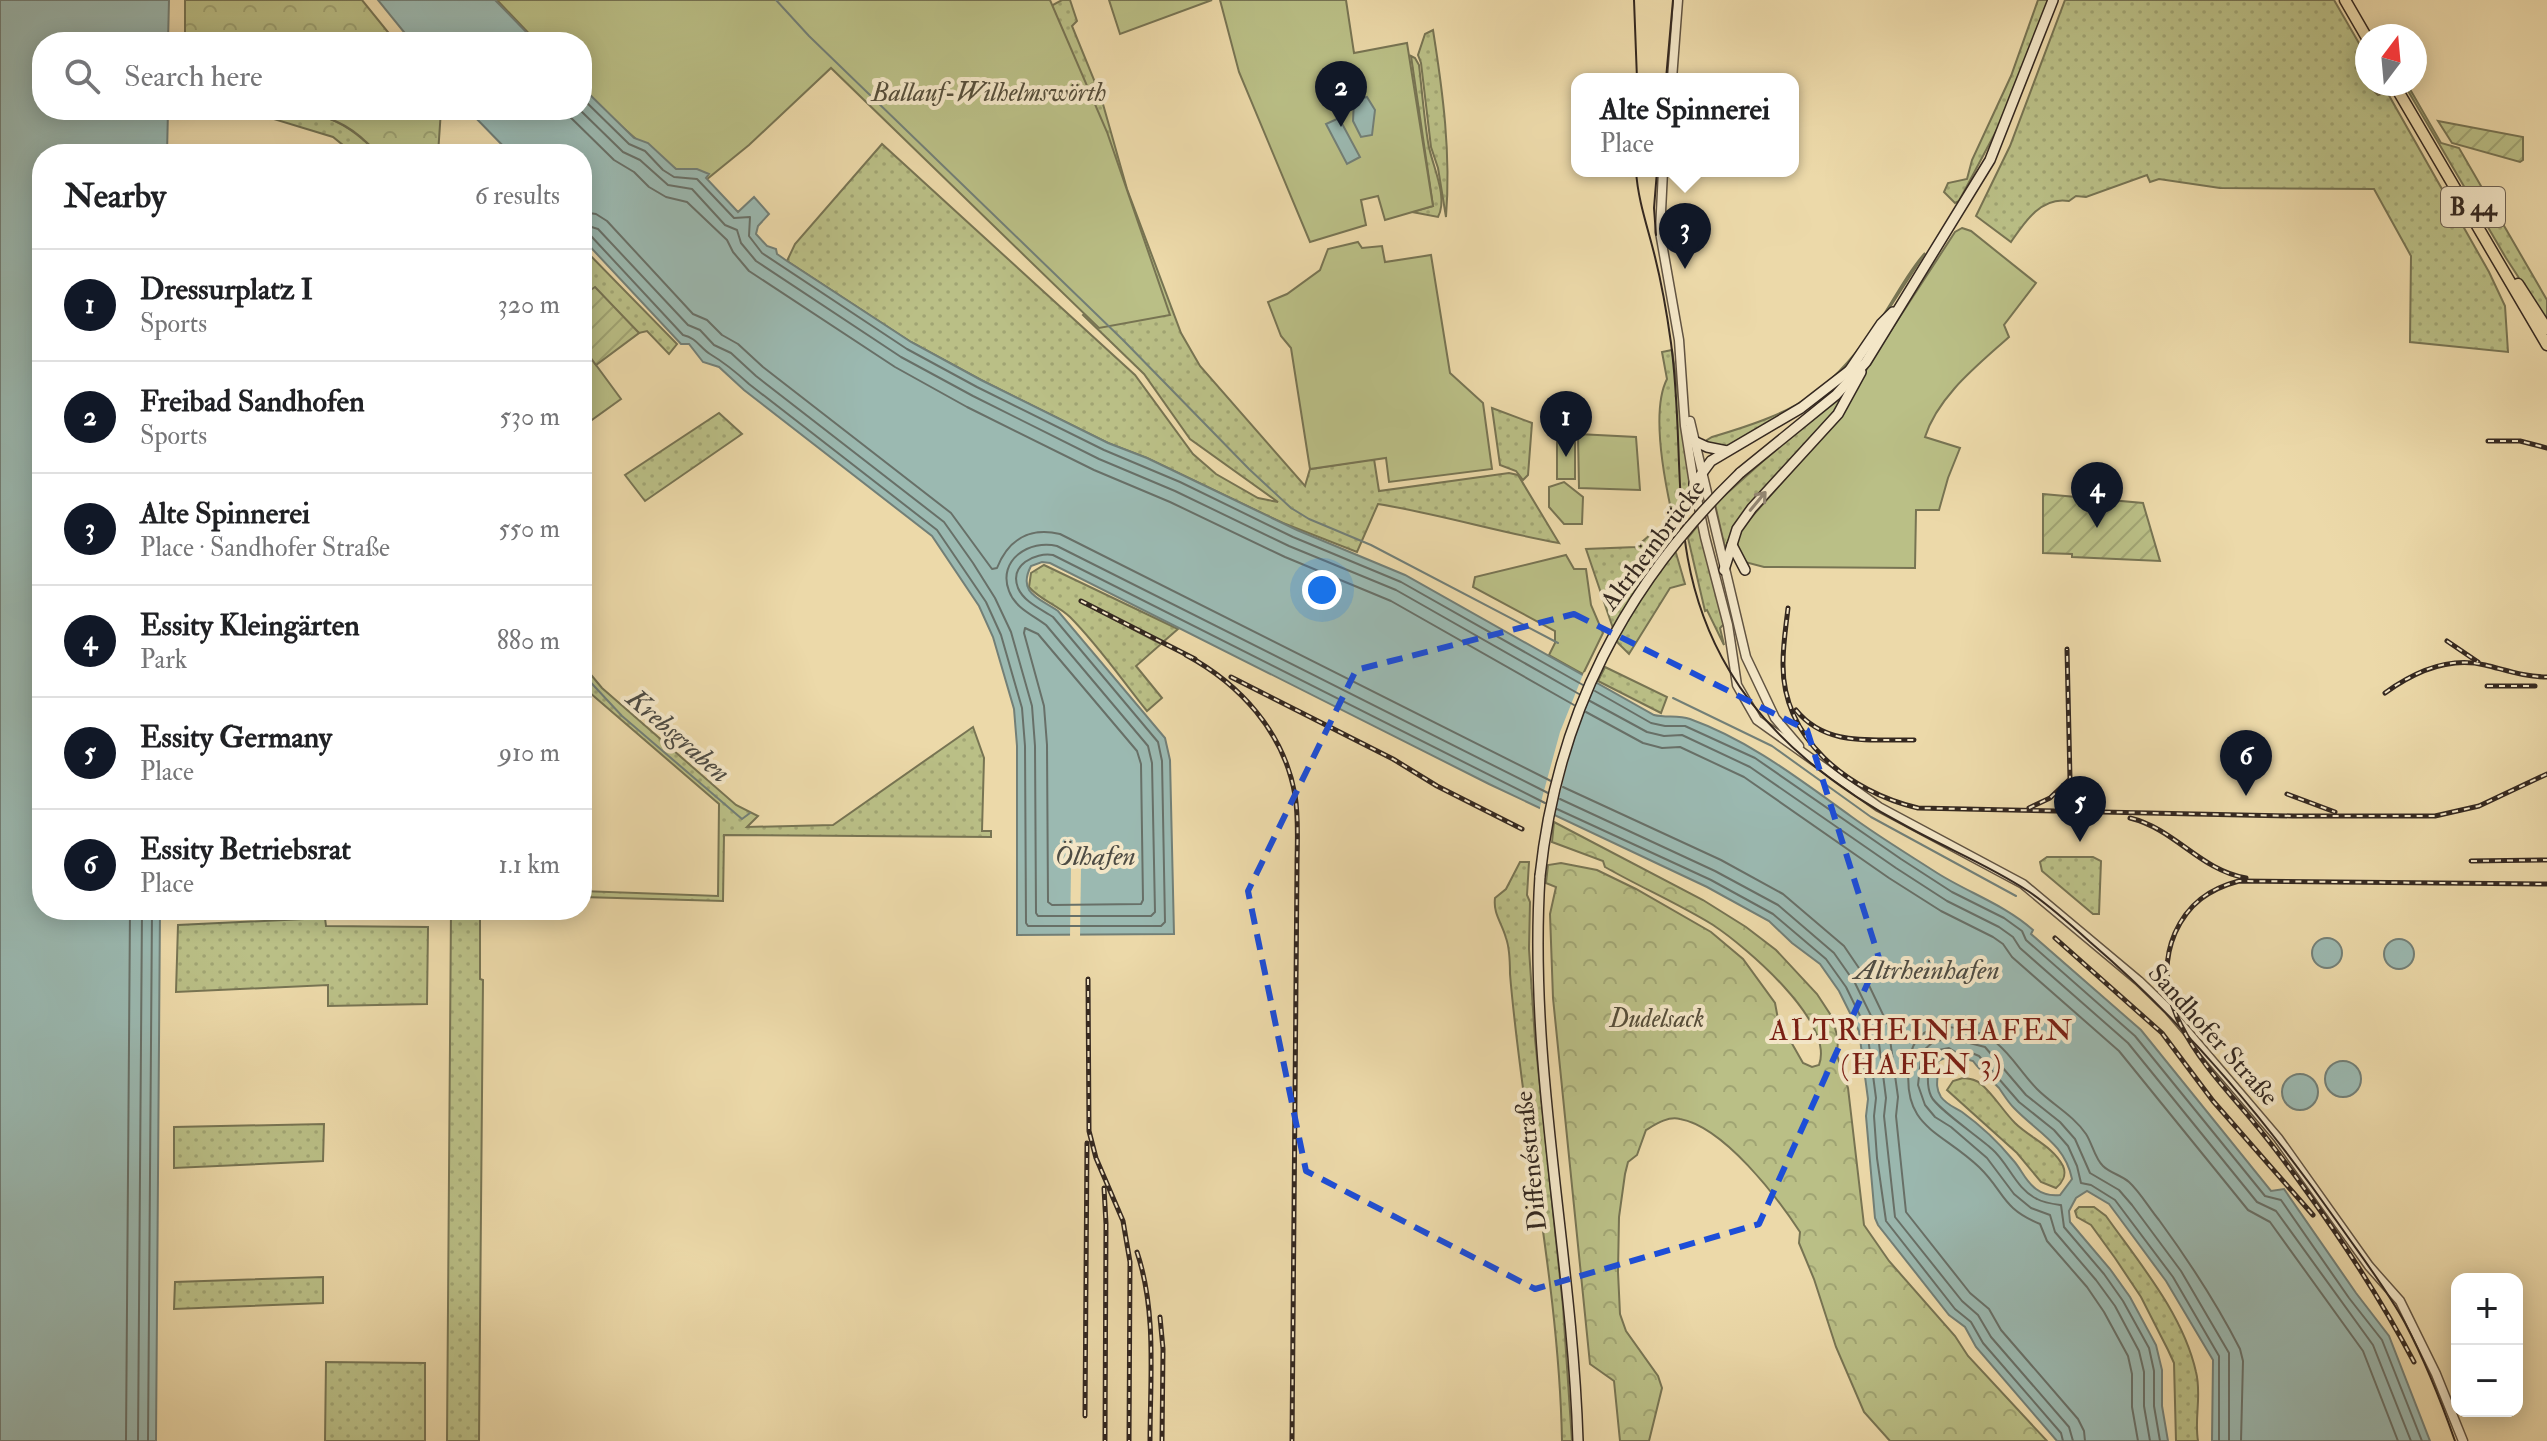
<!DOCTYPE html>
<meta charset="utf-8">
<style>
:root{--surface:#fff;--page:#f6f6f6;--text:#202124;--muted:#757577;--line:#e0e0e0;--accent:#111827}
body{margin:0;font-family:"IM FELL Double Pica",serif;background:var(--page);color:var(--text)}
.controls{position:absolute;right:24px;bottom:24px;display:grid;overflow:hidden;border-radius:16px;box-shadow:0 4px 20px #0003}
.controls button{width:72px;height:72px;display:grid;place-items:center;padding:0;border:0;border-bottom:2px solid var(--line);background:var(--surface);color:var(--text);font:40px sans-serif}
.compass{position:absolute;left:2355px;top:24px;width:72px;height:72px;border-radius:50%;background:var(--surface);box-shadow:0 4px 20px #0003;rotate:16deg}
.you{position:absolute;left:1322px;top:590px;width:28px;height:28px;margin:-20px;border:6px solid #fff;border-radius:50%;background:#1a73e8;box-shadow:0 0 0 12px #1a73e833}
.badge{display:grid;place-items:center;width:52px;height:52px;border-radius:50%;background:var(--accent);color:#fff;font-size:26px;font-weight:700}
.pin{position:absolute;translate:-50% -66px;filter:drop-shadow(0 2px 4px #0008)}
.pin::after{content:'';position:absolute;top:42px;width:28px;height:24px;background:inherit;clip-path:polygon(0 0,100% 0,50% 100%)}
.popup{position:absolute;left:1571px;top:73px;width:228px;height:104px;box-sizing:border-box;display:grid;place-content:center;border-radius:16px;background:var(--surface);filter:drop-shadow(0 2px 6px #0005);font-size:26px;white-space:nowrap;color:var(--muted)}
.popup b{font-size:30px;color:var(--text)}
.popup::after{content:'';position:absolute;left:50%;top:100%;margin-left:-16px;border:16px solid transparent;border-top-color:var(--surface)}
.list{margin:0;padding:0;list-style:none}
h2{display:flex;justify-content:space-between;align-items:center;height:104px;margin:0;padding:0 32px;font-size:34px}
h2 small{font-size:26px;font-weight:400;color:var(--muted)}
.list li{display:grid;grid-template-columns:52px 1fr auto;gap:24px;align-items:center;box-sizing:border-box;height:112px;padding:0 32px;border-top:2px solid var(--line)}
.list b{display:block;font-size:30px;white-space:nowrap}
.list p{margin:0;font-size:26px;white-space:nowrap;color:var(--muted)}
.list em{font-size:26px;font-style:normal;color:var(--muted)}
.icon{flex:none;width:44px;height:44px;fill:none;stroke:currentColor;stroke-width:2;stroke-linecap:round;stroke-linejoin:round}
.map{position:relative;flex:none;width:2547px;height:1441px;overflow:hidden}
.search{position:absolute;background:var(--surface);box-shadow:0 4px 20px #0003;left:32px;top:32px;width:560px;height:88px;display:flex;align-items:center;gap:20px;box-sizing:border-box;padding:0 28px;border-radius:32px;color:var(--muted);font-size:30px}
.panel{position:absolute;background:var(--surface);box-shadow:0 4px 20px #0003;left:32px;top:144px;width:560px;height:776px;border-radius:32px}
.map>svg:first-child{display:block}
.grass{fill:url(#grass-dots);stroke:#777453;stroke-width:2}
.forest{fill:url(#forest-crowns);stroke:#777453;stroke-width:2}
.park{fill:#babf86;stroke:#777453;stroke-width:2}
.garden{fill:url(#garden-furrows);stroke:#777453;stroke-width:2}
.water{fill:#9bb9b1;stroke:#727f77;stroke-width:2;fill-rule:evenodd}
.pier{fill:#ecd9a9}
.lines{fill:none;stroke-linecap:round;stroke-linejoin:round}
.shore{stroke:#687068;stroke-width:2}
.stream{stroke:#727f77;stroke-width:2}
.tertiary-casing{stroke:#625442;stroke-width:11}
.secondary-casing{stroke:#342820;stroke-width:12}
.primary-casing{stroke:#342820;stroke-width:13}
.tertiary{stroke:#f3e6c7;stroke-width:8}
.secondary{stroke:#f3e6c7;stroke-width:9}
.primary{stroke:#ecd9a9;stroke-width:10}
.tram{stroke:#342820;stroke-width:2}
.rail-casing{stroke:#342820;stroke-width:5}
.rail{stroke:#f3e6c7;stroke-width:2;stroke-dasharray:6;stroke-linecap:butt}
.secondary-bridge-casing{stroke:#342820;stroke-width:12;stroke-linecap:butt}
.secondary-bridge{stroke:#f3e6c7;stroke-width:9}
.oneway{stroke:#948774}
.marked{fill:none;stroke:#1d4ed8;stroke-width:6;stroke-dasharray:16 10;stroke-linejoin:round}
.labels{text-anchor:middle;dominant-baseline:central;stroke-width:8;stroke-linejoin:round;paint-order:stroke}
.shield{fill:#f3e6c7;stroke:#6d6152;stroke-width:2}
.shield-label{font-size:24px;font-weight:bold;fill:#342820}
.park-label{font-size:26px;font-style:italic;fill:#564e3a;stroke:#f3e6c7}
.street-label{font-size:26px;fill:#342820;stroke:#f3e6c7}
.water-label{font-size:28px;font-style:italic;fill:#4e4c44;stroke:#f3e6c7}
.quarter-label{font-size:30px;letter-spacing:2px;fill:#7a1f14;stroke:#f3e6c7}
</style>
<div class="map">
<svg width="2547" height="1441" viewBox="0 0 2547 1441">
<defs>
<pattern id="grass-dots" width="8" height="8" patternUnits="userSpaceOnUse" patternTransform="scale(2)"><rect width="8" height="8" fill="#babf86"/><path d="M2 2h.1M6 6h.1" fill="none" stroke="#a0a473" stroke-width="1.8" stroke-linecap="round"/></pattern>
<pattern id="forest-crowns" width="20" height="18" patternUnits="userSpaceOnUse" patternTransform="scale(2)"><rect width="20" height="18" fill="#babf86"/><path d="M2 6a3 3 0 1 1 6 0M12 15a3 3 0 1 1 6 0" fill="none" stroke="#a0a473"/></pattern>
<pattern id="garden-furrows" width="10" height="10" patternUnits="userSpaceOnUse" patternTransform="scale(2)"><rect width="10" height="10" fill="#babf86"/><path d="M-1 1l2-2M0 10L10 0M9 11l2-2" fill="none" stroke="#a0a473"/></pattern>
</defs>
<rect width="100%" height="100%" fill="#ecd9a9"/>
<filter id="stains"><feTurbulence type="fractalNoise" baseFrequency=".0025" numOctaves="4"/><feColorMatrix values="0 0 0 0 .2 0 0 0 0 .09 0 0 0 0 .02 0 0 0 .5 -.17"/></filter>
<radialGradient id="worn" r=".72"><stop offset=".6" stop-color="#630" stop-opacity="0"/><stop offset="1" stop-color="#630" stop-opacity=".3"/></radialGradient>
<!-- grass -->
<g class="grass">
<path d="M1062,0H1070L1077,21L1072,26L1101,97L1127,189L1181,333L1200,366L1305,486L1310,469L1374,459L1379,491L1509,473L1518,475L1559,543C1498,532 1439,514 1378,504L1357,552L1283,523L1147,458L1108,443L981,380L911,342L787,261L795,244L882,144L1135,375L1193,454L1216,474L1258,498L1278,502L1190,439L1144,374L1083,315L1093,306L1049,7Z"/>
<polygon points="2038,0 2049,0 2001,122 1959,201 1955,203 1944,192 1948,183 1967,179 1972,160 2011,76"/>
<path d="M2065,0H2334L2367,57V84H2383L2372,89L2378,95L2387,92L2489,272L2505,306L2508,352L2410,342L2411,256L2374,189L2220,188L2159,179L2150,182L2147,175L2086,197L2076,196L2069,201C2041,196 2024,223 2011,242L1976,216L2010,146Z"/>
<path d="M1433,30C1443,93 1451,154 1446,217L1438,168L1431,147L1421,63L1418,55L1425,34Z"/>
<path d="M1411,56L1415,58L1419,65C1422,91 1424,117 1428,142C1431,164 1449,196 1438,217L1412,212L1433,206Z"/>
<polygon points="2404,84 2407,84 2441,143 2459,148 2547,300 2547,321 2506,258"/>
<path d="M244,110C303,110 336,108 378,154H354L333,137Z"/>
<polygon points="582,247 677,344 669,354 647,331 639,333 595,288 582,296"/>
<path d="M1925,253L1865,346L1824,389L1793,411L1735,443L1723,448L1708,445L1707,440L1712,437C1803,410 1830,393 1884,314C1897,294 1910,269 1925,253Z"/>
<path d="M1672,350L1694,504L1675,527C1666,489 1650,412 1667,379L1662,352Z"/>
<polygon points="1856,378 1832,417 1734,528 1725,548 1715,504"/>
<polygon points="1492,408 1532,423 1528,475 1523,480 1516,471 1500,465"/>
<polygon points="719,413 742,434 645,501 625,475"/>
<polygon points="1699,524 1724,624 1720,628 1724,645 1707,610 1705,611 1688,538"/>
<polygon points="1651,534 1676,553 1685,584 1670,588 1629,654 1618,643 1586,549 1636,547"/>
<path d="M1044,565L1178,629L1163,642L1081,602L1161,644L1136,666L1162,698L1147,711C1122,680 1098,645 1070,617C1058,605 1040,600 1029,587L1031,573Z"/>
<polygon points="582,664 602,688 736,805 758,816 747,827 833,825 973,727 984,758 982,831 991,831 991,837 724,835 723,901 582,897 582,891 718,896 719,804 582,686"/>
<polygon points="1605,667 1667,697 1661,713 1598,681"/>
<polygon points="2047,857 2093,857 2101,861 2099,914 2093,914 2042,871 2040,862"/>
<path d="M1520,862H1529L1527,895L1530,902L1529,949L1535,1039L1563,1307L1572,1441H1562C1559,1284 1523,1130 1510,974C1510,962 1510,949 1506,938C1502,923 1493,914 1495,898L1506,889Z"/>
<polygon points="451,910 473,910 473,917 480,918 480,979 483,980 479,1441 447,1441"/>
<polygon points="325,918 326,926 428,927 427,1004 328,1006 328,985 176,992 178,925"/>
<path d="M1963,1078C1970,1079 1975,1079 1981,1084C1994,1095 2003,1111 2015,1123C2030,1138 2053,1146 2063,1166C2067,1175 2062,1183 2056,1188L2041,1182L2017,1153L1947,1090L1953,1081Z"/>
<polygon points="324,1124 323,1161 174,1168 174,1127"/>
<path d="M2079,1207H2094L2106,1216C2140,1264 2183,1314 2196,1372C2202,1395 2194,1418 2198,1441H2176L2174,1363L2168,1350L2141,1297L2115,1258L2091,1225L2077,1217L2075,1211Z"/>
<polygon points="323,1277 323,1303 174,1309 175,1282"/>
<polygon points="326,1362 425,1363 425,1441 325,1441"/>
</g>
<!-- forest -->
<g class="forest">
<polygon points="185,0 362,0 396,42 185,42"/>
<path d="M303,110H441L438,154H378C354,127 338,120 303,110Z"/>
<path d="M1554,822L1703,900L1746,927L1776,950L1817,994L1832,1017L1838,1039L1837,1055L1848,1088L1864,1225L1889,1261L1955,1336L1968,1356L2047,1441H1890L1864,1412L1836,1347L1814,1279L1799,1243L1800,1232C1777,1197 1724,1127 1680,1119C1668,1116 1656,1124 1646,1130L1637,1155L1628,1162L1625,1174L1619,1217L1618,1272L1620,1314L1626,1331L1658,1376L1662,1388L1649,1441H1620L1614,1381L1590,1364L1553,998L1550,914L1556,887L1546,883L1548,865L1561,863L1597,870L1636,889L1711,932L1743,959L1775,1003L1778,1019L1803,1063L1812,1067L1819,1065C1835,1022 1745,946 1713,925C1679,904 1640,887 1605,867L1603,861L1552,842Z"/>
</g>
<!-- park -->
<g class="park">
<path d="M497,0H1050L1107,132L1170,315L1099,328L831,68L749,145L701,184C656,160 617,124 582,88V42H537Z"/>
<polygon points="1109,0 1212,0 1120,34"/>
<polygon points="1220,0 1346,0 1354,53 1407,43 1433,206 1385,220 1378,196 1361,200 1366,225 1310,242 1239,72"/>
<path d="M1962,228L1971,231L2036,283L2004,325L2009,337C1978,365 1938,396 1925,437L1960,448L1948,478L1939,510H1916L1915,568L1764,567L1741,561L1736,540L1742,528L1842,414L1873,358L1955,232Z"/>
<polygon points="1358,242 1362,248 1382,246 1385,262 1431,255 1450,373 1483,403 1492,469 1389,482 1386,458 1310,469 1291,348 1281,336 1268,302 1287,294 1320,270 1328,249"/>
<polygon points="582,346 621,399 582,427"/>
<polygon points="1578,434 1636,437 1640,490 1579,488"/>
<polygon points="1557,435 1575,436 1575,479 1557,479"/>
<polygon points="1564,482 1583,497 1582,524 1564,524 1549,507 1549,487"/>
<polygon points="1566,555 1574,569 1586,569 1591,605 1603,633 1583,674 1549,655 1555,643 1555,631 1473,587 1475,577"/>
</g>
<!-- garden -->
<g class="garden">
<polygon points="2438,121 2523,137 2523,160 2520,162 2452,143"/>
<polygon points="595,287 639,333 596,365 582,346 582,296"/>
<polygon points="2043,494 2143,503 2160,561 2072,557 2072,554 2043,553"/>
</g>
<!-- water -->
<g class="water">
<polygon points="0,0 169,0 168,42 42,42 42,110 168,110 167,154 42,154 42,910 160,910 156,1441 0,1441"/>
<polygon points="378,0 495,0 536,42 412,42"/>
<path d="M582,87L634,138L648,143L676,169H697L709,174L706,178L738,212L754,197L769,214L758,226L756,234L767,246L776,249L777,254L787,261L911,342L981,380L1108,443L1147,458L1297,530L1405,575L1654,715C1666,718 1678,715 1690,719C1751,741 1800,780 1852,817C1878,836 1906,853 1934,871C1966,892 2004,904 2033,930L2031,934L2141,1030L2271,1191L2284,1189L2356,1293L2389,1336L2430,1441H2212L2213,1360L2166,1281L2118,1216L2109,1204L2087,1191L2076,1198L2069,1211L2070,1222L2110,1269L2130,1297L2156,1345L2162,1370V1406L2168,1441H2057L1976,1347L1965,1327L1949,1315L1878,1225L1875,1218L1866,1116L1868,1099L1859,1031L1839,991L1820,964L1792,943L1769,921L1707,887L1489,784L1050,563L1042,562L1031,566C1017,593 1039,598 1058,611L1165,738L1170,760L1174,934L1017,935V746L1014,709L993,637L979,606L932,536L744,390L719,367L703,362L689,344H681L582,238V154H511L468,110H582ZM1949,1056L1957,1061L1966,1059L1973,1061C1981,1072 1990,1079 1999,1088C2004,1095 2008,1102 2014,1108C2037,1132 2065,1144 2072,1179L2060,1195C2051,1196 2044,1195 2036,1189C2025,1181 2022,1170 2013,1160C1999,1143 1980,1125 1962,1112C1954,1107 1947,1105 1941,1097C1933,1085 1940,1074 1938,1061Z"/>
<polygon points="1367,97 1375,110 1372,135 1361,137 1353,121 1354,100"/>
<polygon points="1339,118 1360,157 1347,164 1326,124"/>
<circle cx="2327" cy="953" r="15"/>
<circle cx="2399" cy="954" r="15"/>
<circle cx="2343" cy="1079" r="18"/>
<circle cx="2300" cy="1092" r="18"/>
</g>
<!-- pier -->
<g class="pier">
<polygon points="1584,672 1597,679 1575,735 1553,820 1539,813 1542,798 1560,732"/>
<polygon points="1071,868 1081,868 1080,938 1070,939"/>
</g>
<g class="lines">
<!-- shore -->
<g class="shore">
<polyline points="582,98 629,144 645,151 663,170 674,177 697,179 734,218 750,217 749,236 762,253 907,349 977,387 1104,450 1180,482 1293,537 1401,582 1583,685"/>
<polyline points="563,110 614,160 634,172 649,187 666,197 687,202 727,240 733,252 749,271 895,367 967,407 1094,470 1170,502 1285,557 1391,601 1574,705"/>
<polyline points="580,110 623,152 640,160 668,185 692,189 725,225 737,230 741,243 756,261 901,357 973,396 1099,459 1175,491 1289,546 1396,590 1579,694"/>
<path d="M582,212L596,214L607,221L693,314L707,320L722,335L738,344L763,367L951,513L992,569L997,568C1008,540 1029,527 1060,534L1551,781"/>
<path d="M582,224L598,229L688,325L700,330L714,345L731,353L756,376L944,522L973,563L995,598L1011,632L1032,706L1035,746L1036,913L1038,916H1151L1155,912L1152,763L1148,746L1046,625C1033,615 1015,608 1009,591C997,560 1030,539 1057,546L1548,793"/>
<path d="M582,234L591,236L683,335C697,338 700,348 710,354C725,363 736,372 749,384L937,530L986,602L1001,635L1022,708L1025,746L1026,923L1028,926H1161L1165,922L1162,761L1158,742L1053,617C1041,609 1024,602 1018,588C1009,565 1035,552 1053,555L1545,803"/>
<polygon points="1025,628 1038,634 1137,751 1141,764 1143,900 1141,904 1052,905 1048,902 1047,745 1044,706 1024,633"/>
<polyline points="1595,691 1651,723 1665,726 1685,726 1755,758 1901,859 1952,892 2004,918 2022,931 2026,940 2135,1036 2265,1196 2281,1200 2349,1298 2382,1340 2422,1441"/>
<polyline points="1590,701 1647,732 1664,736 1682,735 1750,767 1896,868 1947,901 1999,927 2013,937 2020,948 2128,1043 2257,1202 2276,1211 2373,1345 2411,1441"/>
<polyline points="1586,712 1643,743 1662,748 1680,747 1744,777 1889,878 1941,911 1993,937 2003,944 2012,957 2119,1051 2248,1210 2270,1222 2363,1351 2398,1441"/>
<polyline points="1563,787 1721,860 1783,894 1844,946 1865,977 1888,1025 1898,1097 1896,1116 1906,1212 1970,1293 1989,1309 2001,1330 2078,1419 2084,1431 2085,1441"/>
<polyline points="1560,799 1715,871 1778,905 1834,953 1855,983 1877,1028 1886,1098 1884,1116 1895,1217 1962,1301 1978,1315 1991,1337 2069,1427 2073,1441"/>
<polyline points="1557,809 1711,880 1773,914 1826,959 1846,987 1867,1030 1876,1098 1874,1116 1877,1158 1886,1221 1955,1309 1971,1322 1983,1343 2061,1433 2063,1441"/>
<polyline points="126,1441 130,910"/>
<polyline points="138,1441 142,910"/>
<polyline points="148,1441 152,910"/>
<path d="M2138,1441L2132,1407V1374L2128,1356L2104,1312L2087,1287L2047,1241L2040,1224C2001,1208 2005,1192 1979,1167C1940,1130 1902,1128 1909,1065C1910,1048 1917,1033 1935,1028C1946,1025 1954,1028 1965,1029C2002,1035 2013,1064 2037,1089C2053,1105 2073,1115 2086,1134C2092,1143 2095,1159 2103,1166C2110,1173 2121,1175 2129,1182C2140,1192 2149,1208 2159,1220C2189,1261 2217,1304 2240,1349L2243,1361L2241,1441"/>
<polyline points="2150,1441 2144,1406 2144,1372 2139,1351 2115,1306 2096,1280 2055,1232 2050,1215 2031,1208 2014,1194 1987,1158 1951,1127 1935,1117 1925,1105 1918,1085 1921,1059 1924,1050 1933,1042 1950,1038 1985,1047 2026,1095 2060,1122 2075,1139 2090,1173 2119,1190 2132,1205 2181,1271 2229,1353 2229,1441"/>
<path d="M2160,1441L2154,1406V1371L2149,1348L2123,1301L2104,1274L2064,1227L2061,1205C2053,1204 2044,1203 2037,1199C2016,1189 2009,1164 1992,1149C1979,1137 1936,1108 1931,1096C1925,1082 1928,1059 1939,1050L1949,1048L1957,1053L1967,1051L1979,1056L2019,1102L2054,1130L2068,1146L2077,1166L2081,1183L2091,1185L2115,1200L2173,1277L2219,1356V1441"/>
</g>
<!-- stream -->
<g class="stream">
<polyline points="776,0 809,36 1123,340 1249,469 1291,508 1309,519 1371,545 1558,643"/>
<polyline points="582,673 622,716 742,819 750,813"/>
<polyline points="1673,698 1772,746 1871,817 2016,896"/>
</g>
<defs>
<g id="tertiary">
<polyline points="1672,79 1678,0"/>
<polyline points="1663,171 1660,232 1679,340 1685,426 1694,484 1705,537 1728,625 1737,685 1757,720 1879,807 2023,884 2139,981 2168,1009 2278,1138 2369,1266 2400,1301 2436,1374 2463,1441"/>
<polyline points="1690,421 1746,657 1775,718 1799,746"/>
</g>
<g id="secondary">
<polyline points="1847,374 1881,324 1893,312"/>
<polyline points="1694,441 1707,447 1727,451"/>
<polyline points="1740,473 1836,395 1866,362 1990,160 2053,0"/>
<polyline points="1694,484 1711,461 1801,408 1850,370"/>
<polyline points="1732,545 1745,570"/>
<polyline points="1724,570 1737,529 1752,508 1838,414 1861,372"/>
<path d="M1540,876C1528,1066 1572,1252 1578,1441"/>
</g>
<g id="primary">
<polyline points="2345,0 2367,38"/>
<polyline points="2394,84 2547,345"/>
<polyline points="2518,284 2547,329"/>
</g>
</defs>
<!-- tertiary casing -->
<use href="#tertiary" class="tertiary-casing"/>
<!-- secondary casing -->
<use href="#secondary" class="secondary-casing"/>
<!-- primary casing -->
<use href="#primary" class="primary-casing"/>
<!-- tertiary -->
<use href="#tertiary" class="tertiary"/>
<!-- secondary -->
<use href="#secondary" class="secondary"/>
<!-- primary -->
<use href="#primary" class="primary"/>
<!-- tram -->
<g class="tram">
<polyline points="1634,0 1637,79"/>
<polyline points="1666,79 1673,0"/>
<path d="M1636,171C1638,201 1648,228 1655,257C1662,285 1667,314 1671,343C1687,461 1664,561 1729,670C1769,738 1839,791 1908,827C1948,849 1990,866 2028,891C2050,906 2070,924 2090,942C2186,1024 2266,1120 2338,1223C2361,1256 2386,1288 2405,1323C2425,1361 2441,1401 2455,1441"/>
<polyline points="1656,235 1654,208 1657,171"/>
</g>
<defs>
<g id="rail">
<polyline points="2488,441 2520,441 2547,448"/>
<polyline points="1081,601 1195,659"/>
<path d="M1788,608C1786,626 1783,644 1783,663C1782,739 1849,792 1918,808L2293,816H2435L2479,806L2547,774"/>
<polyline points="2447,641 2478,662"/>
<path d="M1186,655C1240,684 1284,732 1295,795C1299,819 1297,844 1297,868L1292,1441"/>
<polyline points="1231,677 1393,759 1437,786 1522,829"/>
<polyline points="2487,686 2535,686"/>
<path d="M2385,693C2414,672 2448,656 2485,665C2506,670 2525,677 2547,677"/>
<path d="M1796,710C1826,747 1871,739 1914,740"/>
<polyline points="2287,794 2335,812"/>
<polyline points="2029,808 2050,798 2070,779 2067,649"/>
<path d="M2130,818C2175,829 2200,870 2246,878"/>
<polyline points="2471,861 2547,860"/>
<polyline points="2055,938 2162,1033 2213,1101 2313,1215"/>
<polyline points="1088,979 1089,1131 1096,1158 1123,1221 1130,1262 1129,1441"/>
<polyline points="1104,1188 1106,1224 1105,1441"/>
<path d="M1137,1252C1157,1312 1150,1379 1150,1441"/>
<polyline points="1160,1317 1163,1349 1162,1441"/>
<path d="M2414,1362C2383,1303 2346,1246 2307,1192C2289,1167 2271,1143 2251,1119C2209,1069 2144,1005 2175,933C2188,904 2209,889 2239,881L2547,884"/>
<polyline points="1085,1416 1087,1143"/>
</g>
</defs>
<!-- rail casing -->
<use href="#rail" class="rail-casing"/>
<!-- rail -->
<use href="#rail" class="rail"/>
<defs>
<path id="secondary-bridge" d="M1540,876C1557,716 1624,585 1740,473"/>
</defs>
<!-- secondary-bridge casing -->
<use href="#secondary-bridge" class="secondary-bridge-casing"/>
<!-- secondary-bridge -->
<use href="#secondary-bridge" class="secondary-bridge"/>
</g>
<!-- one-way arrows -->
<defs><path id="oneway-shaft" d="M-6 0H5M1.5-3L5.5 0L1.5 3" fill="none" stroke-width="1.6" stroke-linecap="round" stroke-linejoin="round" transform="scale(2)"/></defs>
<use class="oneway" href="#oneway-shaft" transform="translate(1758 501) rotate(-50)"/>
<!-- marked area -->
<path class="marked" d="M1574,614L1807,730L1879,958L1759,1224L1535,1289L1306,1171L1248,891L1356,670Z"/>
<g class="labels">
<!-- shield labels -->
<rect class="shield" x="2441" y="187" width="64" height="40" rx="6"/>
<g class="shield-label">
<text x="2473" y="207">B 44</text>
</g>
<!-- park labels -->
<g class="park-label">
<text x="989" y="93">Ballauf-Wilhelmswörth</text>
<text x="1657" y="1019">Dudelsack</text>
</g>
<!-- street labels -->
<g class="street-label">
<text transform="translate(1653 545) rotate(-53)">Altrheinbrücke</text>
<text transform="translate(2213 1035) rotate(48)">Sandhofer Straße</text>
<text transform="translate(1531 1161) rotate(-96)">Diffenéstraße</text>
</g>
<!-- water labels -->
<g class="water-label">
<text transform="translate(678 736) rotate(41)">Krebsgraben</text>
<text x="1095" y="856">Ölhafen</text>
<text x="1927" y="970">Altrheinhafen</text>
</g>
<!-- quarter labels -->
<g class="quarter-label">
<text x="1922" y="1030">ALTRHEINHAFEN<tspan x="1922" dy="34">(HAFEN 3)</tspan></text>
</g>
</g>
<rect width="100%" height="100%" filter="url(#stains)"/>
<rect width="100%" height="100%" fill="url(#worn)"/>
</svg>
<div class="controls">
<button>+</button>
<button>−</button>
</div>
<svg class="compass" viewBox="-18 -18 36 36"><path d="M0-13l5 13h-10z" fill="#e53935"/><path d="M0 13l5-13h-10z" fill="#757577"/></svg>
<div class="you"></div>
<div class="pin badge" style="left:1566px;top:457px">1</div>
<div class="pin badge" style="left:1341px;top:127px">2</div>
<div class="pin badge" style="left:1685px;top:269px">3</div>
<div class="popup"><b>Alte Spinnerei</b>Place</div>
<div class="pin badge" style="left:2097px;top:528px">4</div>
<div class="pin badge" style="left:2080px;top:842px">5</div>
<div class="pin badge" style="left:2246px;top:796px">6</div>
<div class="search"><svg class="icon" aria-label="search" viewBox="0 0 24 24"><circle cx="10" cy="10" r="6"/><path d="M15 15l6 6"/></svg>Search here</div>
<section class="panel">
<h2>Nearby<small>6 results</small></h2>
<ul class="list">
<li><span class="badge">1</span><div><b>Dressurplatz I</b><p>Sports</p></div><em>320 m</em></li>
<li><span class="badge">2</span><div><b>Freibad Sandhofen</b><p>Sports</p></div><em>530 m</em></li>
<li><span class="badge">3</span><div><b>Alte Spinnerei</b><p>Place · Sandhofer Straße</p></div><em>550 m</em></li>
<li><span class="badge">4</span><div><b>Essity Kleingärten</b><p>Park</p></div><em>880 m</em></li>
<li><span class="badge">5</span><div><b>Essity Germany</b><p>Place</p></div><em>910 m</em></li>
<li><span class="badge">6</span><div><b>Essity Betriebsrat</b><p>Place</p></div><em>1.1 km</em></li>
</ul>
</section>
</div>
